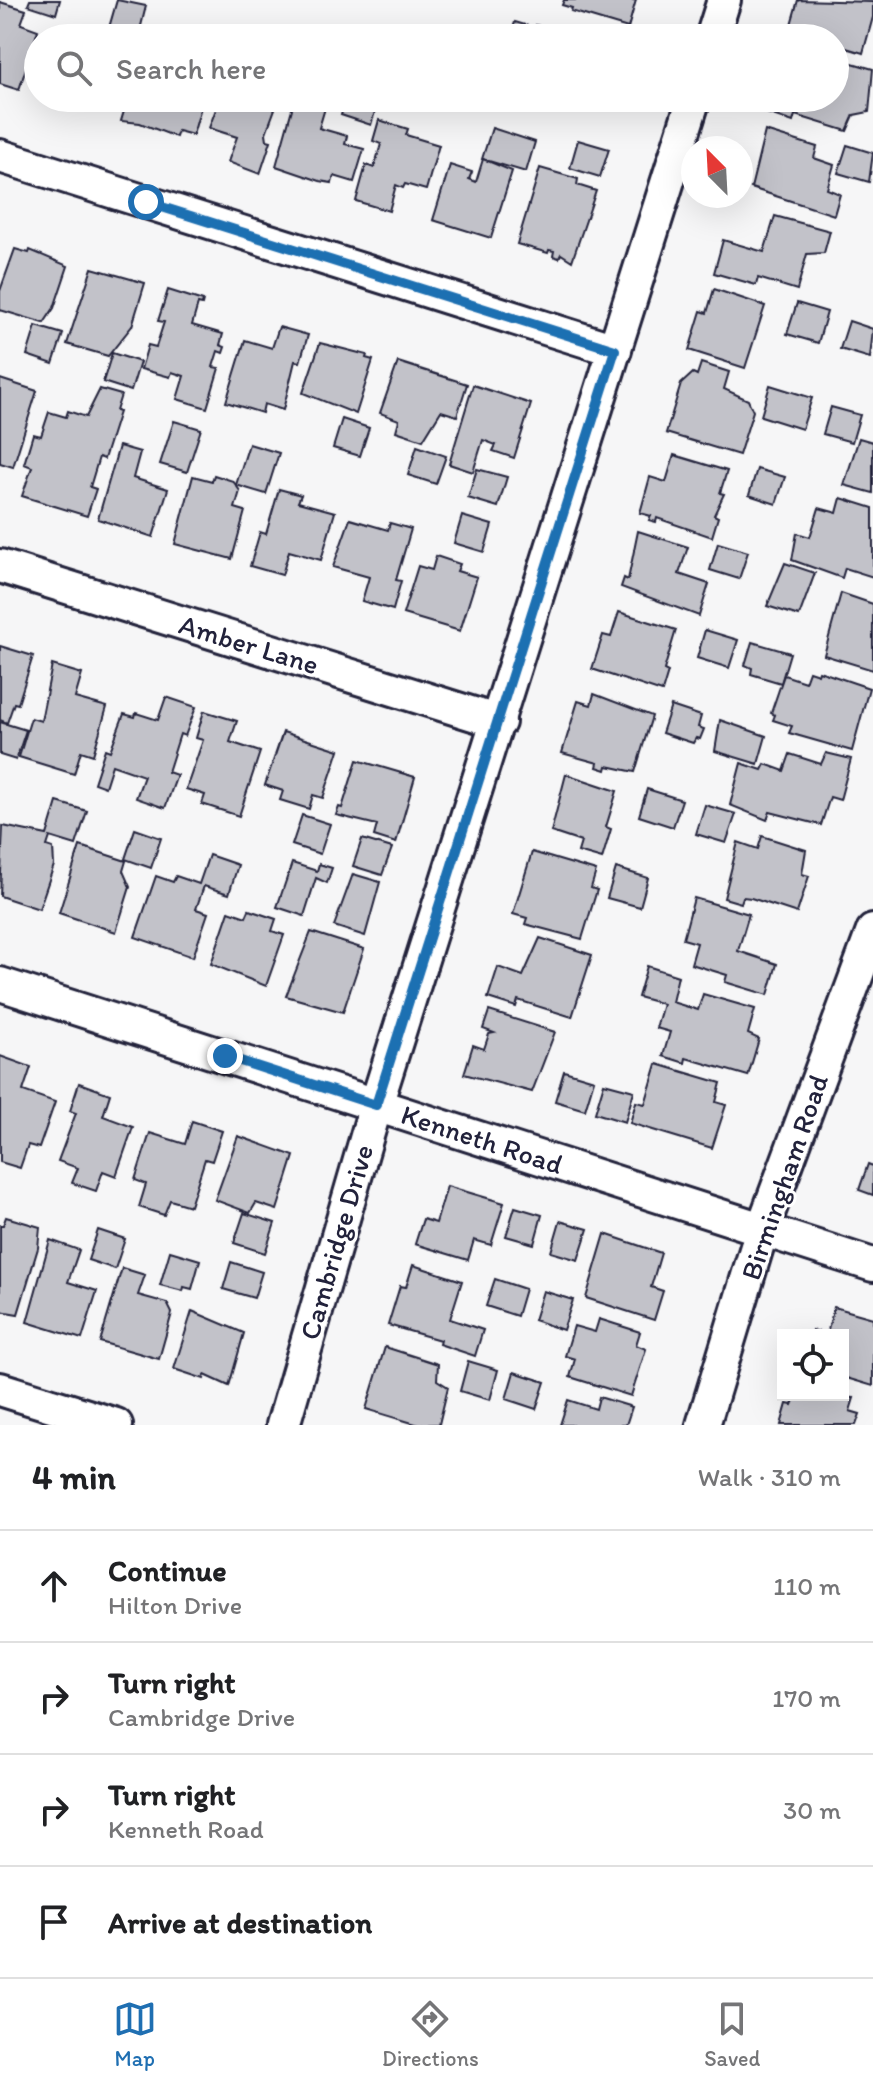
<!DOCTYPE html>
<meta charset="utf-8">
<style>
:root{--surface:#fff;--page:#f2f2f2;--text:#202124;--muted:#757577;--line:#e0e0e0;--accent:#1f6fb2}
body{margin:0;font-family:Itim,sans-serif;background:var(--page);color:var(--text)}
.controls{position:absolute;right:24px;bottom:24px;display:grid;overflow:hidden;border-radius:0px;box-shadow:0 8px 32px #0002}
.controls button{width:72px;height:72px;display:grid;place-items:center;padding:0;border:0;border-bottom:2px solid var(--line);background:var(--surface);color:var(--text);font:40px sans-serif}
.compass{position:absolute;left:681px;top:136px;width:72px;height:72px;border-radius:50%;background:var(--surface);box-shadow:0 8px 32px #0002;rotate:336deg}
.stop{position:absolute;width:24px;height:24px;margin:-18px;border:6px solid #1f6fb2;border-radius:50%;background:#fff}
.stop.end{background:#1f6fb2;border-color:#fff;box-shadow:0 2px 8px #0008}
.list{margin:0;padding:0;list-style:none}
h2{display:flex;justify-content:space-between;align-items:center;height:104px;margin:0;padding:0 32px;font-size:34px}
h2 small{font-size:26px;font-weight:400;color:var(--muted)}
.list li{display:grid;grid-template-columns:52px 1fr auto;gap:24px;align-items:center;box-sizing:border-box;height:112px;padding:0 32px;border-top:2px solid var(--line)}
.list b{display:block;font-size:30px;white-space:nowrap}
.list p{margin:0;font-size:26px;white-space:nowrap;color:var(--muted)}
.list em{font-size:26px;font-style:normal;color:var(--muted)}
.icon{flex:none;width:44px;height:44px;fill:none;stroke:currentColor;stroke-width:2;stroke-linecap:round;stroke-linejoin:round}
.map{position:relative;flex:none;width:873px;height:1425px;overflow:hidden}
.search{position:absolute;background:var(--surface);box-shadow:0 8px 32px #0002;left:24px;right:24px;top:24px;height:88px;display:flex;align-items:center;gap:20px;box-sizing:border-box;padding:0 28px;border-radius:44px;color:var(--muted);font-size:30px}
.sheet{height:552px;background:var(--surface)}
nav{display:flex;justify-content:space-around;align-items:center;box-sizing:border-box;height:112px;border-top:2px solid var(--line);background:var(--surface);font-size:22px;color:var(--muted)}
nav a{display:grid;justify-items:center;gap:4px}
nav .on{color:var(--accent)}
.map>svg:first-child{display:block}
.building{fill:#c2c2c9;stroke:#22223b;stroke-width:2}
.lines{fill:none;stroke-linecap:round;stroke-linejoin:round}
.minor-casing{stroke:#22223b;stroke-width:38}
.minor{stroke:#fff;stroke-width:32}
.route{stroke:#1f6fb2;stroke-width:10}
.labels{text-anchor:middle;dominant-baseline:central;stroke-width:6;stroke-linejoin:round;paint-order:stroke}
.street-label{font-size:28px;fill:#22223b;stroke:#fff}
</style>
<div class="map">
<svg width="873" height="1425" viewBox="0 0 873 1425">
<rect width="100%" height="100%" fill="#f6f6f7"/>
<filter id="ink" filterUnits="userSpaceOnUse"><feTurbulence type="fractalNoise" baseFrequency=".0125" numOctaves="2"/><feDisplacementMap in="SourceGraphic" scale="16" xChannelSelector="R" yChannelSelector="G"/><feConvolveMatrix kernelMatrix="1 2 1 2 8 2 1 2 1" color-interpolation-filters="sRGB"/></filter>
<g filter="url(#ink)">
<!-- building -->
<g class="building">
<polygon points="30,0 60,0 56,14 28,5"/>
<polygon points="117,0 146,6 138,38 106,38"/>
<polygon points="564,0 636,0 628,28 571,11 572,8 562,5"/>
<polygon points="798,0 873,2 873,17 863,53 836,45 835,38 790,28"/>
<polygon points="0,2 26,10 21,24 38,30 19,90 0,84"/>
<polygon points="515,22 535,28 536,25 579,38 510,38"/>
<polygon points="835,58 873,69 869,112 854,115 847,131 795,115 793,122 764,112 768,98 835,98"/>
<polygon points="53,98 102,98 98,111"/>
<polygon points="128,98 198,98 203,100 193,135 178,131 176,137 140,123 121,121"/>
<polygon points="220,98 279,98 266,133 267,140 271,141 260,174 228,162 237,137 209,128"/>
<polygon points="295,98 328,98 319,128 347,136 345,144 364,149 354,182 334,176 332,183 320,181 276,166"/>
<polygon points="346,98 379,98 371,125 341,115"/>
<polygon points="547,98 602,98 599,109 573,101 569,112 545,105"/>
<polygon points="379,120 408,129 406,135 439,145 426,190 405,184 403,188 396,185 389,211 356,201 366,165 374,168 381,144 373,141"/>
<polygon points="492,128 535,142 526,172 482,159"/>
<polygon points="765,131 817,147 814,158 834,165 827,189 840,194 834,215 751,188"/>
<polygon points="578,140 609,149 600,177 570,168"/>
<polygon points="847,145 873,153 869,182 838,173"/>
<polygon points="483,159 512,171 491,238 433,220 450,165 472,172 469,179 476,182"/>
<polygon points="540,168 578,179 577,185 596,191 572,261 561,254 559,258 553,256 554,251 549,250 548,253 517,244"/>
<polygon points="775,216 830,231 824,253 807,254 797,290 758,278 756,285 714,273 723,240 764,252"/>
<polygon points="15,249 29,253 30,250 68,266 54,308 44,323 0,310 0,291"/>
<polygon points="92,268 145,283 132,326 108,356 67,344"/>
<polygon points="714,289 765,306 745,368 689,350 701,311 707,313"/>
<polygon points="168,290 203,301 202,305 198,304 192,325 223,334 220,345 225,347 223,353 218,351 213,367 219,368 207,408 177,399 184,376 172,372 170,377 141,369 148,345 156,347 164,322 158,321"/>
<polygon points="797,303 827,312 818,343 787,334"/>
<polygon points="849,321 873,329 870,358 840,349"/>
<polygon points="36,326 63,334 53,364 27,355"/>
<polygon points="279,327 308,335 300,362 295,361 283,410 264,404 262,413 226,402 245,340 272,348"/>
<polygon points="320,343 367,355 366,358 373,360 356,414 303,393"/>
<polygon points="112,353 140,362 131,391 103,382"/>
<polygon points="398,362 467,384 457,416 441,411 423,440 396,431 399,420 380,413"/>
<polygon points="701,363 729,372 724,389 748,400 753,411 739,455 666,433 681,384 693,373 697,375"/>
<polygon points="0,379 37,391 13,467 0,463"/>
<polygon points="473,385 531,404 514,458 493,451 496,445 483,440 473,472 449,464"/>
<polygon points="770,385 812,398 802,429 761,416"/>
<polygon points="100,389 121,395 116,411 119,412 104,459 99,457 90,487 96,489 87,516 22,496 32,467 24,464 33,434 41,436 49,412 66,417 68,411 86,417"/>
<polygon points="831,407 860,415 852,442 823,434"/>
<polygon points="342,419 369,428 360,456 333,448"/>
<polygon points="174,421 201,429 187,472 160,464"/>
<polygon points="859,438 873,442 873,493 844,485"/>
<polygon points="249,444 279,453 266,494 236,485"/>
<polygon points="119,446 140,452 133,478 168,489 153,537 98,519"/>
<polygon points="417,446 446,456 436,484 408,475"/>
<polygon points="674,455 727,471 720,493 724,494 714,515 718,517 712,537 657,518 656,522 649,520 651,516 640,513 650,477 666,482"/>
<polygon points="477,469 507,477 498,507 468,498"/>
<polygon points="757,469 785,477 776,504 749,495"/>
<polygon points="214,475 233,481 240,491 235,508 245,511 232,559 175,544 193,476 212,481"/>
<polygon points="279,489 301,495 298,502 335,512 321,560 289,551 282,575 250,566 260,532 266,534"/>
<polygon points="841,498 873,508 873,577 845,568 842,578 792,560 797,533 810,537 819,508 837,513"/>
<polygon points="462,516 492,525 484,552 454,543"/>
<polygon points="350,519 388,530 390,523 411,529 396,580 401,581 393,610 362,601 369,577 333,567"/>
<polygon points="638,531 688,547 679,574 709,584 699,616 621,587 624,578 628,580"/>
<polygon points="718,543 748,552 739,579 710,570"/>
<polygon points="436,556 460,564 457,571 477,577 460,631 403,614 418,566 432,570"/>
<polygon points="785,563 815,573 799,616 767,606"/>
<polygon points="841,593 873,604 873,670 824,655"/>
<polygon points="619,612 676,630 664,670 668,672 662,692 592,669 603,635 611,637"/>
<polygon points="705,630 738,640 729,668 697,658"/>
<polygon points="752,642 790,653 781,683 751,674 752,668 745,665"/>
<polygon points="0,646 33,656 18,704 14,703 7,723 0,720"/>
<polygon points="52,665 82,674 75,698 107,707 93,755 81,751 74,774 19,757 31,718 41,721"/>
<polygon points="809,671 818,674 819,671 869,688 852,751 789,733 792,726 773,720 775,715 771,713 784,675 805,682"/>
<polygon points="594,694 652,716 635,772 607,766 606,770 597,767 598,763 562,753 578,701 591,705"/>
<polygon points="166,697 196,707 185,736 180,734 168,772 177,775 165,808 136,798 144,776 112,765 105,787 94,783 105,749 110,751 124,714 135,717 136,713 158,720"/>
<polygon points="671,706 701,716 698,727 704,729 700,739 696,738 693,743 662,733"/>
<polygon points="204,711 237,721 230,742 260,752 239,816 202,804 205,795 186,789 203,740 196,738"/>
<polygon points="720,720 766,736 758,764 715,751"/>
<polygon points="0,722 26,730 16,760 0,755"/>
<polygon points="283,732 339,750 323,798 313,795 309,809 280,800 283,791 265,785"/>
<polygon points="826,753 851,759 840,800 830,797 821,825 770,812 767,820 730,805 741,763 762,770 765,764 784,771 790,754 821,764"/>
<polygon points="357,760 415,777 396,843 374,836 377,825 336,815 339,807 342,808"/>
<polygon points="566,774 617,791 606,827 611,829 602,859 578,852 581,842 551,832"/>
<polygon points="647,789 682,800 673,827 639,816"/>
<polygon points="57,802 87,811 76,845 50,837 47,846 53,848 54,865 39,909 0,896 3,826 47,835"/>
<polygon points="705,805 736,814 726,843 696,834"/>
<polygon points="302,815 330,824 320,854 292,845"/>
<polygon points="135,829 161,838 151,868 125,859"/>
<polygon points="762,836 806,850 802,874 809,876 797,913 751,898 743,897 741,903 724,898 738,842 758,849"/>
<polygon points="362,839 392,848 382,875 353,866"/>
<polygon points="80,846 126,861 123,871 130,887 116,932 59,913"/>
<polygon points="532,852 596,871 591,888 597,890 582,939 525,924 527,918 513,914"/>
<polygon points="209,855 238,865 229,894 204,886 196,909 208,913 193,957 135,937 156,876 173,882 176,876 199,884"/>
<polygon points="292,863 317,871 319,864 332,868 327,883 316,878 304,916 277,907"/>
<polygon points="616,868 648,878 640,907 607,898"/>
<polygon points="353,874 380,882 365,936 334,926"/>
<polygon points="694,898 749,914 738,951 777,964 768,995 725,982 727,975 691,964 697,943 683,939"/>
<polygon points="249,910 276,919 272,931 284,935 266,986 211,964 229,911 246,917"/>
<polygon points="311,932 364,949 343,1012 286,996"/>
<polygon points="540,938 592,955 572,1017 518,1000 516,1007 488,998 498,967 523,976"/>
<polygon points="647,966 678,976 672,1002 698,1010 703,994 755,1009 748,1034 759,1039 748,1076 686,1058 685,1063 663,1056 670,1032 656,1028 663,1004 638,997"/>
<polygon points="489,1011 555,1032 532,1092 464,1074 473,1045 484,1049 489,1034 494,1033 483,1029"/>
<polygon points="0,1056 31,1067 23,1091 55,1102 39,1148 28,1145 20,1168 0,1162"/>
<polygon points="657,1064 721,1083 716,1102 726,1105 712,1148 630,1123 636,1102 645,1104"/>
<polygon points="564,1071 594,1080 585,1110 555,1101"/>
<polygon points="79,1083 110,1094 103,1116 133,1127 116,1176 103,1171 96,1191 72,1183 78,1168 58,1161 76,1113 70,1111"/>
<polygon points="604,1083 634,1091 625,1122 595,1113"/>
<polygon points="192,1121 222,1131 212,1161 205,1159 190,1206 170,1200 164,1215 139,1207 146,1184 135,1180 150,1133 185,1144"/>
<polygon points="238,1136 294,1156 277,1210 256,1203 250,1213 215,1200"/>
<polygon points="868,1164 873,1166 873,1195 859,1190"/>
<polygon points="447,1186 504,1203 491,1245 474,1240 468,1260 415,1244 423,1219 436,1223"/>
<polygon points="515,1207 542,1215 534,1244 506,1236"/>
<polygon points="244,1213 275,1223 265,1253 234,1243"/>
<polygon points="6,1217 40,1227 38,1248 18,1314 0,1311 0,1225 3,1225"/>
<polygon points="560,1221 588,1229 578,1260 551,1252"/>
<polygon points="98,1230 125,1239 115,1269 88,1260"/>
<polygon points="605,1234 661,1253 651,1287 663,1291 654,1320 586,1298"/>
<polygon points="50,1240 79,1250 68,1282 97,1291 82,1339 27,1322"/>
<polygon points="170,1251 200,1260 192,1289 184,1287 183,1291 160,1285"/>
<polygon points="231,1262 262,1272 254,1298 223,1289"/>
<polygon points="413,1265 462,1281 450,1319 483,1330 475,1356 439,1344 440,1340 388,1325 400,1286 406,1287"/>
<polygon points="122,1268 145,1275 138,1295 167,1303 172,1313 159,1359 100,1342"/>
<polygon points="495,1279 525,1289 517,1316 486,1306"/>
<polygon points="543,1291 573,1300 563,1330 534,1320"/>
<polygon points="834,1307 873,1318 873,1386 843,1377 843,1335 811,1335 812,1330 827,1334"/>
<polygon points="192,1311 244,1333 229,1386 205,1375 204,1379 174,1369"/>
<polygon points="599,1319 640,1332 636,1345 646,1349 631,1396 570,1377 575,1359 565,1356 574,1326 595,1332"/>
<polygon points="385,1347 438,1364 437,1380 448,1387 439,1424 419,1425 366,1409"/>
<polygon points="468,1361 498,1370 490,1400 460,1391"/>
<polygon points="514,1372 545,1382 536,1409 506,1399"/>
<polygon points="796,1395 854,1398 850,1411 860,1414 856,1425 781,1425 787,1404 792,1405"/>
<polygon points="599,1397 632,1407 626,1425 560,1425 568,1400 596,1409"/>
</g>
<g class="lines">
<defs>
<g id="minor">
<polyline points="712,38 724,0"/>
<polyline points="0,156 615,350"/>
<polyline points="0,566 499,722"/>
<polyline points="0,984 873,1265"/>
<polyline points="0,1389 116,1425"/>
<polyline points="283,1425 376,1105 694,98"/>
<polyline points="703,1425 762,1230 873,931"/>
</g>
</defs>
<!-- minor casing -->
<use href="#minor" class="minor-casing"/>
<!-- minor -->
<use href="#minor" class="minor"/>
</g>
</g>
<g class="lines" filter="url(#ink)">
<!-- route -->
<polyline class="route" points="146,202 615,350 376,1105 225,1056"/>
</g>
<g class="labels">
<!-- street labels -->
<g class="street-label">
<text transform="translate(249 644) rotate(17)">Amber Lane</text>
<text transform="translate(482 1139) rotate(18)">Kenneth Road</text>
<text transform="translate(784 1177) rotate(-71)">Birmingham Road</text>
<text transform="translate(336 1242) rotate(-74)">Cambridge Drive</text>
</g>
</g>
</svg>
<div class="controls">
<button><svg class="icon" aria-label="locate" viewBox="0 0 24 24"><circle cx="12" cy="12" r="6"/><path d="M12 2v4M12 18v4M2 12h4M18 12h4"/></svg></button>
</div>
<svg class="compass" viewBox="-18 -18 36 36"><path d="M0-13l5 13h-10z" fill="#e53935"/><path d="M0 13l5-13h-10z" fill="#757577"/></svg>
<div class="stop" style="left:146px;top:202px"></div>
<div class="stop end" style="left:225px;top:1056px"></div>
<div class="search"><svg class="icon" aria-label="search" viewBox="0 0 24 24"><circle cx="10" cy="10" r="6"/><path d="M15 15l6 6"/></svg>Search here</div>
</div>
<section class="sheet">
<h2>4 min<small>Walk · 310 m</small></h2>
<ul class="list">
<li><svg class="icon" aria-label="ahead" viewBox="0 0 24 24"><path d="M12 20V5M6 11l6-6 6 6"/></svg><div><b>Continue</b><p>Hilton Drive</p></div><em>110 m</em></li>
<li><svg class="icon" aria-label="right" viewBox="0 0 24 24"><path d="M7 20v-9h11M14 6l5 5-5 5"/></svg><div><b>Turn right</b><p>Cambridge Drive</p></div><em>170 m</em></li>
<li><svg class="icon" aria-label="right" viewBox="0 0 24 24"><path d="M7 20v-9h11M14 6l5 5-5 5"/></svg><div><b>Turn right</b><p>Kenneth Road</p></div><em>30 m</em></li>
<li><svg class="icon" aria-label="arrive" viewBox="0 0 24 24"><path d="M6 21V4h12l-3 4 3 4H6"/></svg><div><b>Arrive at destination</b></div></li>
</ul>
</section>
<nav>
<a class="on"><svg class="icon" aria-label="map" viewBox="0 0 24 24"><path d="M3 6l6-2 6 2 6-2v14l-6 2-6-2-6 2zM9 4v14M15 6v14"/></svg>Map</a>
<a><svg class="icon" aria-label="directions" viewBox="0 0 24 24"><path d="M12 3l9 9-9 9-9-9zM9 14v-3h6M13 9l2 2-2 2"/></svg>Directions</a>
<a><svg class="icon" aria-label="saved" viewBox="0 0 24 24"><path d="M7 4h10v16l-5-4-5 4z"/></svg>Saved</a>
</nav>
